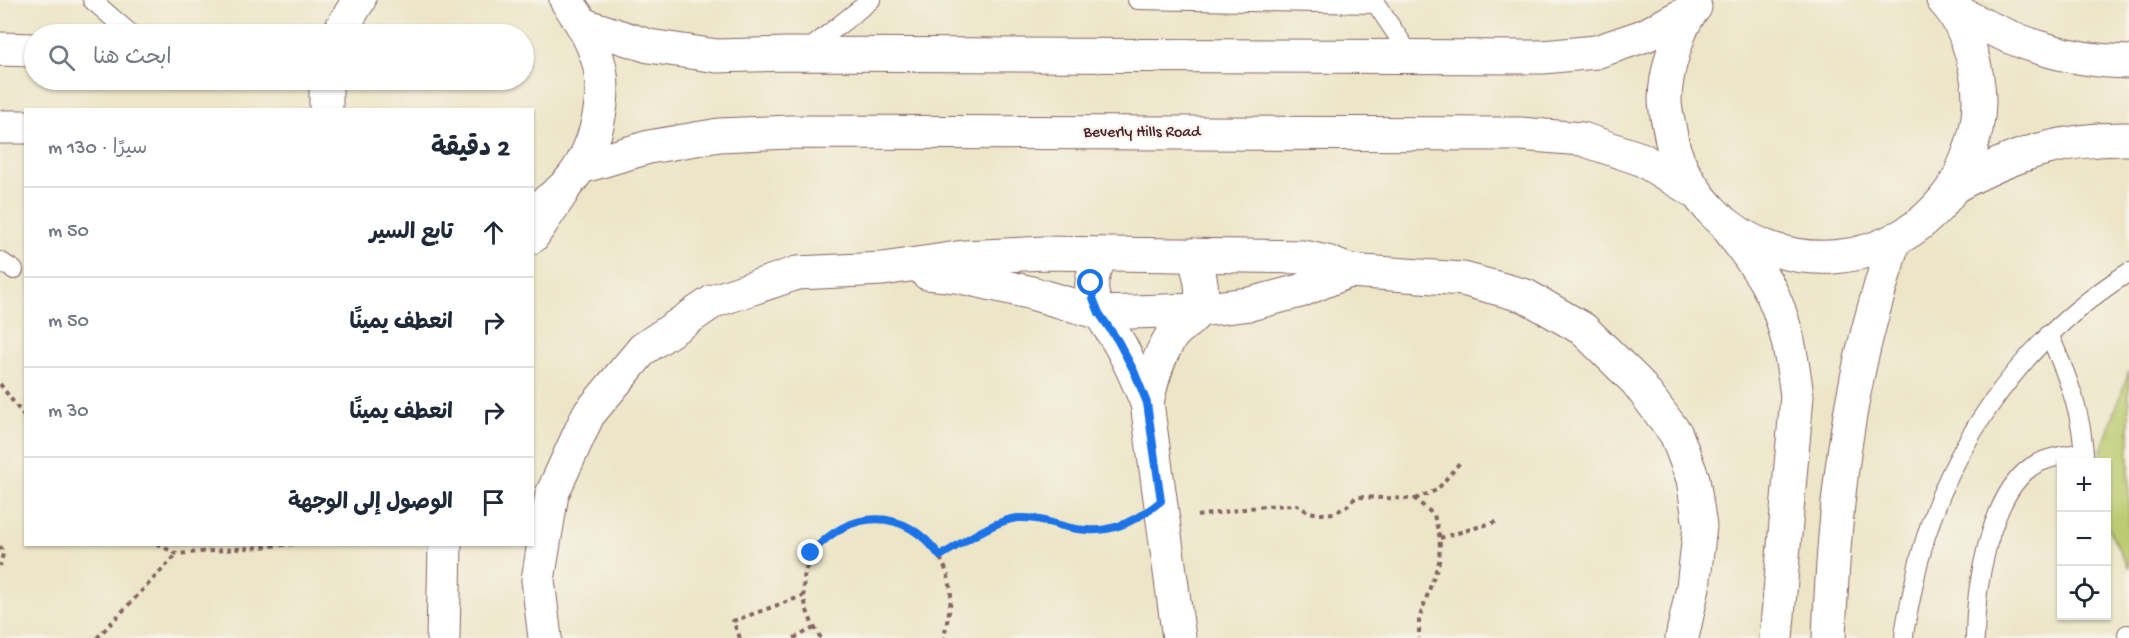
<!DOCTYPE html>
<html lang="ar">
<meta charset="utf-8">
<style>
:root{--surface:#fff;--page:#f6f6f7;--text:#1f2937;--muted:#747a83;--line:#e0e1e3}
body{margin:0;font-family:"Gochi Hand","Playpen Sans Arabic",sans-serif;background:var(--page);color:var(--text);direction:rtl}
.controls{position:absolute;right:18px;bottom:18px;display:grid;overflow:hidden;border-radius:0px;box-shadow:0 2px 4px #0004}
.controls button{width:54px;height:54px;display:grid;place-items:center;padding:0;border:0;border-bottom:2px solid var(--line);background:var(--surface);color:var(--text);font:30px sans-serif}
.stop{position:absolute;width:18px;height:18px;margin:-14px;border:4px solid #1a73e8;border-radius:50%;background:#fff}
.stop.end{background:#1a73e8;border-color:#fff;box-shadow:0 2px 6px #0008}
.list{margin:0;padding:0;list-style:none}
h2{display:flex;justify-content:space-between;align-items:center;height:78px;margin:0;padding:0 24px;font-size:26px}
h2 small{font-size:20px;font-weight:400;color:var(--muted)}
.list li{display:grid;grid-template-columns:39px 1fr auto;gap:18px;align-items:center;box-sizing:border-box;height:90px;padding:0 24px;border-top:2px solid var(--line)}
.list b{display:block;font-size:22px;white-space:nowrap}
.list em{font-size:20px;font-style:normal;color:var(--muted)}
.icon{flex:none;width:33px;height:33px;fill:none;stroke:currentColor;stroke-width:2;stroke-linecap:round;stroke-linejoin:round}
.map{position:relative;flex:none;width:2129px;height:638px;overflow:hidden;direction:ltr}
.search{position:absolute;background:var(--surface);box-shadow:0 2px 4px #0004;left:24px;top:24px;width:510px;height:66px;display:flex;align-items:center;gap:15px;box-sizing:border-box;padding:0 21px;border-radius:33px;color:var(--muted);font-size:22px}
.panel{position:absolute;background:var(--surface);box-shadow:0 2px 4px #0004;left:24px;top:108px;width:510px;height:438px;border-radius:0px;direction:rtl}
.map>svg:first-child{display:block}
.pitch{fill:#b9c96c;stroke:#82744c;stroke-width:1.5}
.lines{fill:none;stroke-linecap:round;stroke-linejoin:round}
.service-casing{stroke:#836462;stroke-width:20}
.minor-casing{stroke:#836462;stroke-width:35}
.tertiary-casing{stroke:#836462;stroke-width:35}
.path{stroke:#836462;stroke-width:4;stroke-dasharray:4.5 4.5;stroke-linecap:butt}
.service{stroke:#fff;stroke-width:18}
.minor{stroke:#fff;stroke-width:33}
.tertiary{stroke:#fff;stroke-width:33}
.route{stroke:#1a73e8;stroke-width:8}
.labels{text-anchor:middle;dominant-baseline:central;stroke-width:4.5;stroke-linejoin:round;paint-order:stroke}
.street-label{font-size:16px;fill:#4a1f2b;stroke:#f7f3e8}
</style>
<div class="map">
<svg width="2129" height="638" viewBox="0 0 2129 638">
<rect width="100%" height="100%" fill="#f7f3e8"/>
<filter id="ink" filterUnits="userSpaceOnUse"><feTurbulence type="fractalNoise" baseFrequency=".0167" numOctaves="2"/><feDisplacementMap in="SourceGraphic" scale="12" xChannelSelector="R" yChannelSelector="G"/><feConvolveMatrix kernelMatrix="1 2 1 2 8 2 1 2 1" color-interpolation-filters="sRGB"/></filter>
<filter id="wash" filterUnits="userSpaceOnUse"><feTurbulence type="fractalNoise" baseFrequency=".008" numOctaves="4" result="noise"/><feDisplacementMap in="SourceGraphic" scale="24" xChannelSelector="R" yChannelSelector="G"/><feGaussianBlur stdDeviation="1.35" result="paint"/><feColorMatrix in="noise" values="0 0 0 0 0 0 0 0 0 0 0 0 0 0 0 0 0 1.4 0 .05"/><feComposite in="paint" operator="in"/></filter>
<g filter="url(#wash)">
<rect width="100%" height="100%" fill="#ece5c7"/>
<!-- pitch -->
<polygon class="pitch" points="2129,371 2129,569 2107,526 2106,462 2102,462 2101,451"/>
</g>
<g filter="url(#ink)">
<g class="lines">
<defs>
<g id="service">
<polyline points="92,0 131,34"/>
<polyline points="1137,0 1376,4 1411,56"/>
<polyline points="804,53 871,0"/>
<polyline points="0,261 14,270"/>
<path d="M2049,334C2067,375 2084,417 2084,462"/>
<polyline points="2127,634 2128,638"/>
<path d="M1904,638C1905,621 1910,605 1913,588C1938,458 2017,343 2129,272"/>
<path d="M1975,638C1975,590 1989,497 2031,467C2046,457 2066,455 2084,452"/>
</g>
<g id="minor">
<path d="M1727,226C1740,245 1755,263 1767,284C1786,318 1792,357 1797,396L1776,638"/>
<polyline points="532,237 563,191"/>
<path d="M1103,254C1078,293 1099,309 1119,343C1130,362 1138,382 1147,403L1179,638"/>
<polyline points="927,273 956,276 1028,292 1099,313 1198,310 1250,304 1300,291 1349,271"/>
<path d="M1147,403C1152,379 1158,357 1171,337C1178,327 1192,321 1198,310C1206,294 1199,270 1193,255"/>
<polyline points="443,638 445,544"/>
<polyline points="545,638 538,580 552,494 588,415 643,349 714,301 797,273 883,269 964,257 1044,253 1304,257 1327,262 1349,271 1463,279 1526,296 1583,329 1637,382 1676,434 1693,479 1700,526 1693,587 1682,638"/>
<path d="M1829,638C1833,539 1841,440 1865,343C1873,309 1884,276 1893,242"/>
</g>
<g id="tertiary">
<path d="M1695,7C1678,25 1665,75 1665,100C1665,110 1668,121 1670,131C1674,162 1691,188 1711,210C1780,282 1900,270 1954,186C1959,179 1962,169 1966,161C1977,135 1982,106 1977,78C1972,50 1963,20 1943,0"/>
<path d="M1951,8C2008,40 2062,61 2129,62"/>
<polyline points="584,25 649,46 717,56 786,54 1543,57 1596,52 1646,35 1692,10"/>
<polyline points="338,34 359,0"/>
<polyline points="0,49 34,50"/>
<polyline points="326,80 326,110"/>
<polyline points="0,127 26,127"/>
<polyline points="581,167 649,147 719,135 791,132 1520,134 1582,139 1641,159 1694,191"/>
<path d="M1955,186C2014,154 2061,138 2129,139"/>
<path d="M532,213C544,203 558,194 568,183C595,153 610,96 597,57C590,35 579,18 566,0"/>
</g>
</defs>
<!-- service casing -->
<use href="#service" class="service-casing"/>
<!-- minor casing -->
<use href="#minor" class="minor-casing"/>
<!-- tertiary casing -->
<use href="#tertiary" class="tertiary-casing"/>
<!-- path -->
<g class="path">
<polyline points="0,384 26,419"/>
<polyline points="1415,499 1437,490 1461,461"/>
<polyline points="1197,516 1264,506 1297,505 1308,512 1321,514 1334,513 1346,507 1356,497 1415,499 1434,515 1440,538 1439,562 1419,619 1419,638"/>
<polyline points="1440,538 1499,521"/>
<polyline points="157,544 177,554 295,544"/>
<polyline points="0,546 3,554 0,566"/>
<path d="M940,556C961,544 994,520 1019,518C1037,517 1047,522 1063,527C1087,533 1109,531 1131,522"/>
<polyline points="97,638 177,554"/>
<polyline points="740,638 733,621 803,596"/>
<polyline points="794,638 814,628"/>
<path d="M821,638C792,597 798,549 845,527C861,519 877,516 894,521C906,524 916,532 925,540C941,554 951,575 951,597C950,610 946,625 944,638"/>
</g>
<!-- service -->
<use href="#service" class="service"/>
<!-- minor -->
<use href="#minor" class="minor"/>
<!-- tertiary -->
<use href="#tertiary" class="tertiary"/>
</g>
</g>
<g class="lines" filter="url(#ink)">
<!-- route -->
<path class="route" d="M811,553C851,509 903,506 940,556C961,544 994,520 1018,518C1035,517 1047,522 1063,526C1103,537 1130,526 1161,501L1147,403L1134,371L1118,341L1099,313L1093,298L1091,283"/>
</g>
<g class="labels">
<!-- street labels -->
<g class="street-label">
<text x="1142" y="133">Beverly Hills Road</text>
</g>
</g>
</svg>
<div class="controls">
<button>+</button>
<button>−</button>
<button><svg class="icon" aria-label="locate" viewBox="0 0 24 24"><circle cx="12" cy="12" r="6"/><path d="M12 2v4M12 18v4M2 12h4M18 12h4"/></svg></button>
</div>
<div class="stop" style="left:1091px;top:283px"></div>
<div class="stop end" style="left:811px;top:553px"></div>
<div class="search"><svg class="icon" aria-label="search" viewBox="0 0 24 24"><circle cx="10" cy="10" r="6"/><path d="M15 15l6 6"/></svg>ابحث هنا</div>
<section class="panel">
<h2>2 دقيقة<small>سيرًا · 130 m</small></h2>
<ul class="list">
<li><svg class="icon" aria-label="ahead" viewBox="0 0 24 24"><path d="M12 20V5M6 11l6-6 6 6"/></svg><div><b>تابع السير</b></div><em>50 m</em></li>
<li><svg class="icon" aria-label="right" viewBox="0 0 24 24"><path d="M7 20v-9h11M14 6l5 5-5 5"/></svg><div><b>انعطف يمينًا</b></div><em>50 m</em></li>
<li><svg class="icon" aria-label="right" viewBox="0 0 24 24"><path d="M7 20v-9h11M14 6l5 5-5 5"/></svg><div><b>انعطف يمينًا</b></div><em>30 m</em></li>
<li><svg class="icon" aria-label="arrive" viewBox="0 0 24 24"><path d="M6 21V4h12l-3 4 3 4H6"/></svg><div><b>الوصول إلى الوجهة</b></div></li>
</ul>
</section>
</div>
